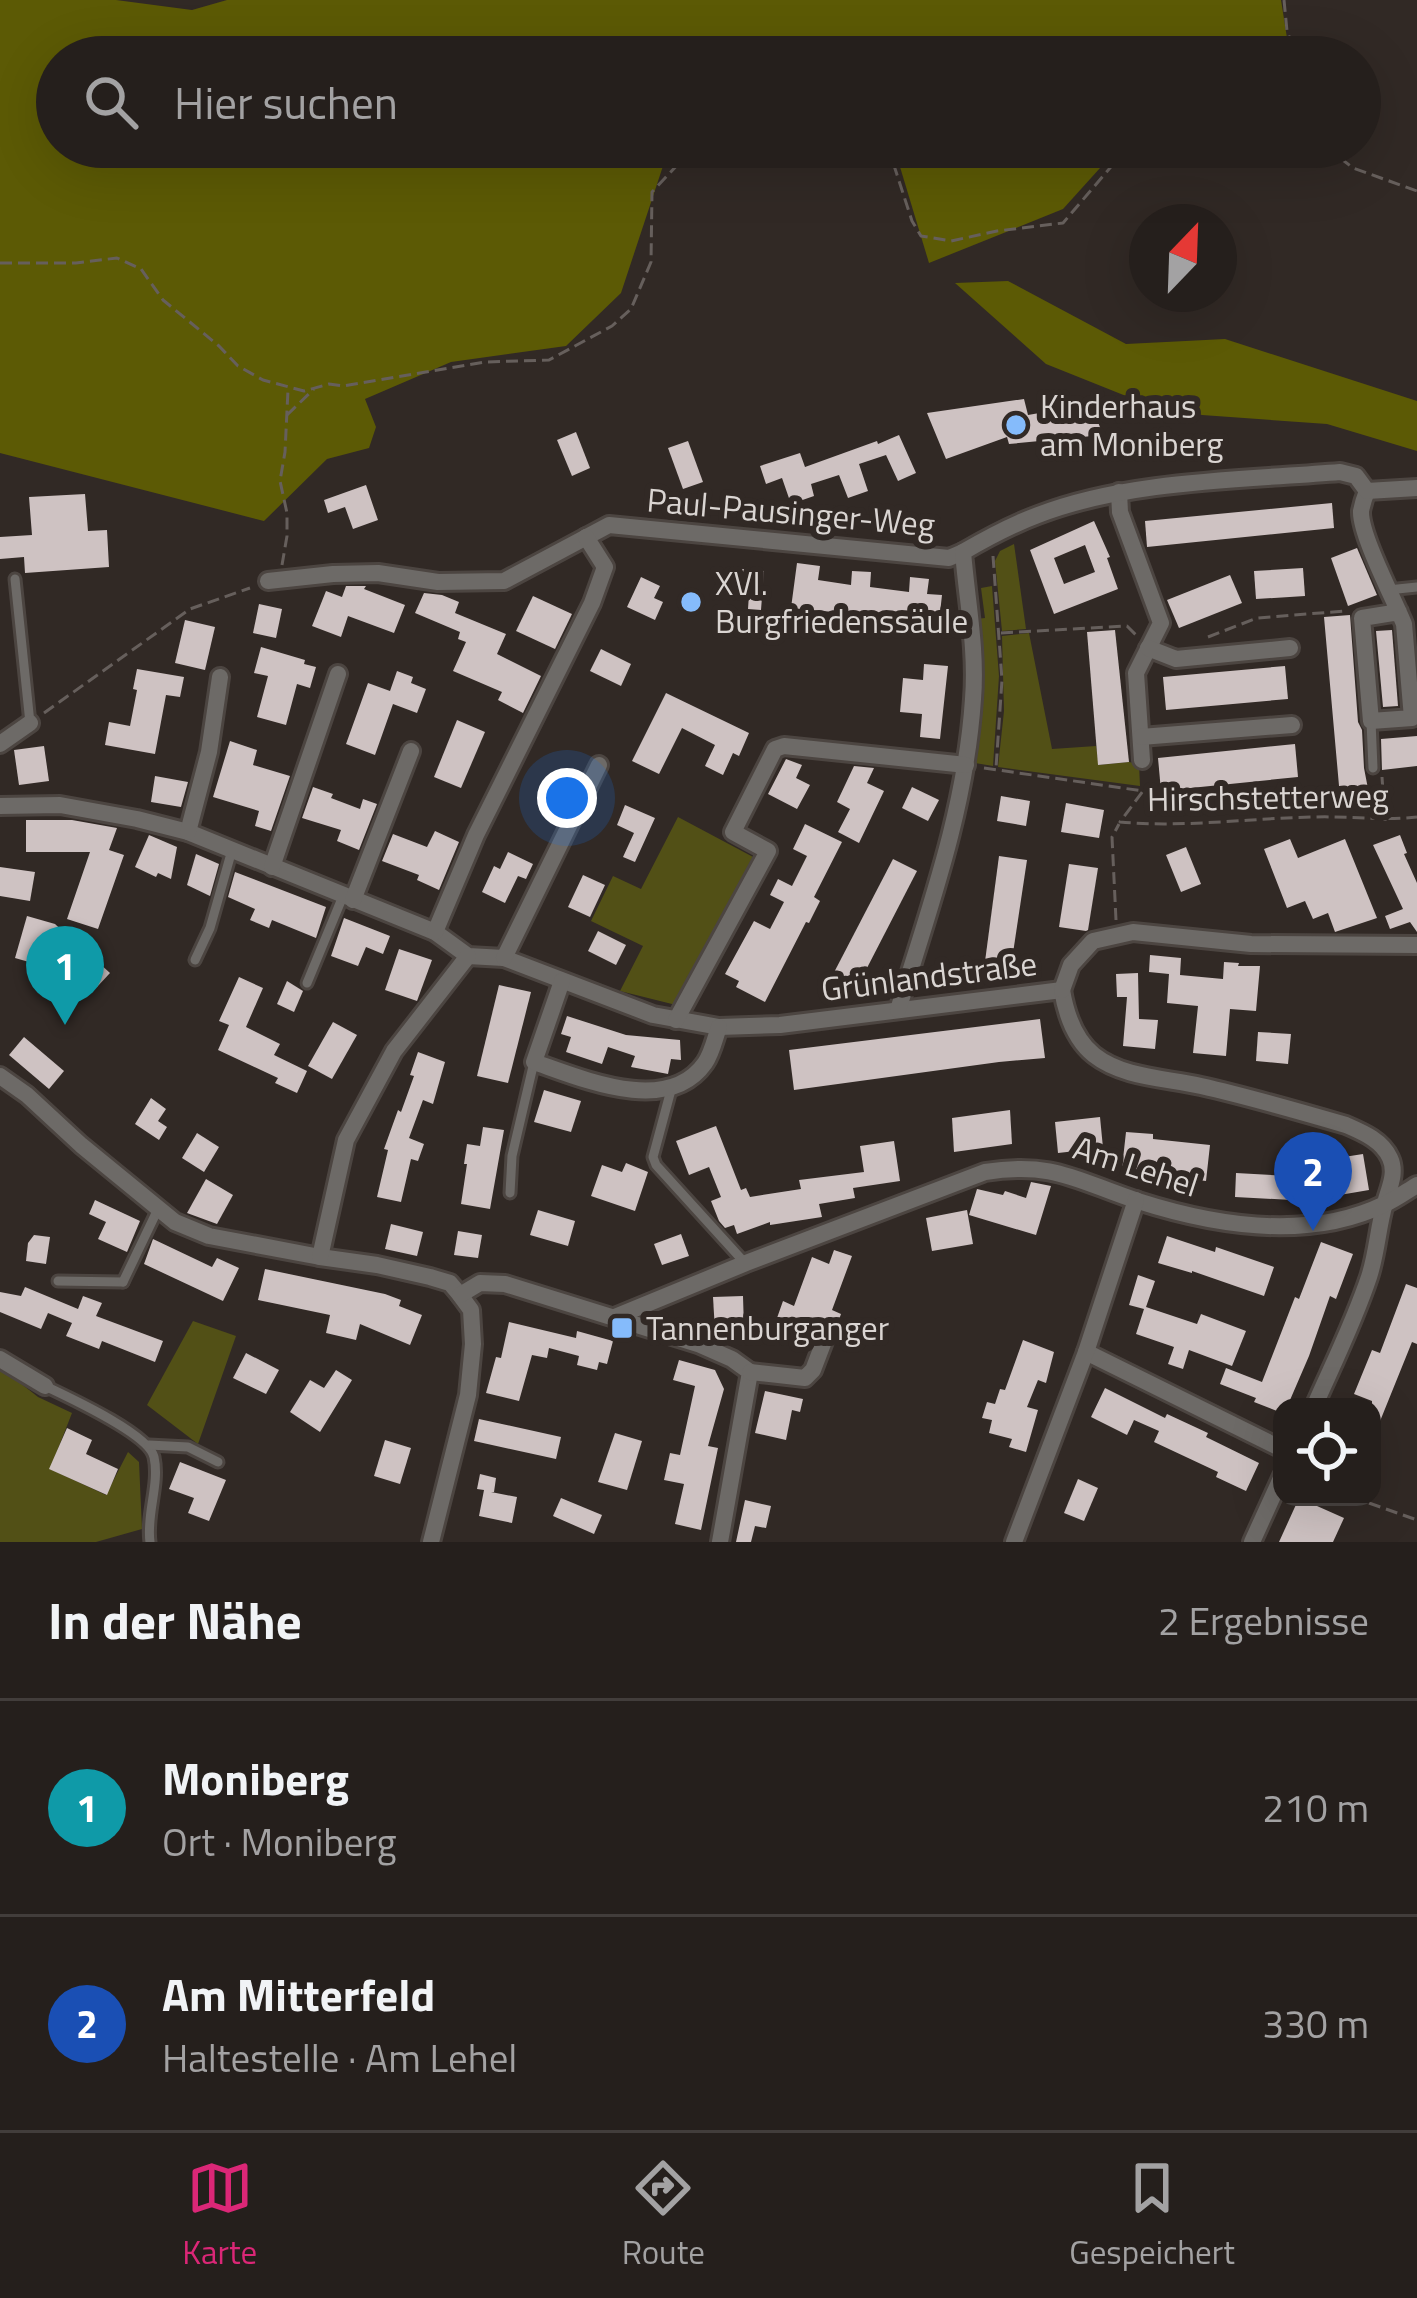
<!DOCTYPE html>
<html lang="de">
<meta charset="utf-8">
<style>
:root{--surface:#251f1c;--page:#2d2725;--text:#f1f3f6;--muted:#a3a2a3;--line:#423d3b;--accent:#db2777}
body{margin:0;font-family:"Titillium Web",sans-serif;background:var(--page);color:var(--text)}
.controls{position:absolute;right:36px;bottom:36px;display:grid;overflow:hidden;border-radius:24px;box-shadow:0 12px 48px #0002}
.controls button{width:108px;height:108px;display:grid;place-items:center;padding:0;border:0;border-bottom:3px solid var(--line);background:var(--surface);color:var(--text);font:60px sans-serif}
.compass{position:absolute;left:1129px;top:204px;width:108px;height:108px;border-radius:50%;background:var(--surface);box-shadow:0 12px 48px #0002;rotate:23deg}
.you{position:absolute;left:567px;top:798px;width:42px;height:42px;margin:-30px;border:9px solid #fff;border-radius:50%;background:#1a73e8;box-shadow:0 0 0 18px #1a73e833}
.badge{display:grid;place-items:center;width:78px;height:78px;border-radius:50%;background:var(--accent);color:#fff;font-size:39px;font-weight:700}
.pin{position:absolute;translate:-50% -99px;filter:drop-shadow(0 3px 6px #0008)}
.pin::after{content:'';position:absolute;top:63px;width:42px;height:36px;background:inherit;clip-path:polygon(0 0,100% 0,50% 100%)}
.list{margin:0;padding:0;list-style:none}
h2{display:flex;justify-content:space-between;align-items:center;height:156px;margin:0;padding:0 48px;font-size:51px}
h2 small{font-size:39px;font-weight:400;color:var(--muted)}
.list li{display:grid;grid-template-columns:78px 1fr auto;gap:36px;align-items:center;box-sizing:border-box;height:216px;padding:0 48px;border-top:3px solid var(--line)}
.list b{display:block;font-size:45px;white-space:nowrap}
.list p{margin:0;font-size:39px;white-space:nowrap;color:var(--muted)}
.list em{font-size:39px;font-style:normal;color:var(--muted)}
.icon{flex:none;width:66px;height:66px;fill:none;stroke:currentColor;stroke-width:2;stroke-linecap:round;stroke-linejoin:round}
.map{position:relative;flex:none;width:1417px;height:1542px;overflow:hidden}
.search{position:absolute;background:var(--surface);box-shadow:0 12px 48px #0002;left:36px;right:36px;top:36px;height:132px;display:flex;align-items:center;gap:30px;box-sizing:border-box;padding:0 42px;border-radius:66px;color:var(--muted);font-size:45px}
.sheet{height:588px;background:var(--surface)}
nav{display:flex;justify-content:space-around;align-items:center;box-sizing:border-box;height:168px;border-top:3px solid var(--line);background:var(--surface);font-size:33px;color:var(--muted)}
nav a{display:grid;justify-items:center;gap:6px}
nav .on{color:var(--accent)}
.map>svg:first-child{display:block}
.green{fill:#525016}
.forest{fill:#5c5a05}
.building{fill:#cec2c2;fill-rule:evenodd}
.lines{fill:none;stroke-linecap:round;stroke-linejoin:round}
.service-casing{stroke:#4c4541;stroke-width:15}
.minor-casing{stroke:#4c4541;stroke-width:22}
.path{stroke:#665f5c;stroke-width:3;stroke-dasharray:12 6;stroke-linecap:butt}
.service{stroke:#6d6a67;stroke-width:9}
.minor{stroke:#6d6a67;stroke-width:16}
.poi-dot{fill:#85bbfb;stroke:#312925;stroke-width:4.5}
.labels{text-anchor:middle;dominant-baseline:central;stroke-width:12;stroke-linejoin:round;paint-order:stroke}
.poi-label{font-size:33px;fill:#dad5d2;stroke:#312925;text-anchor:start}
.street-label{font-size:33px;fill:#dad5d2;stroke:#312925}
</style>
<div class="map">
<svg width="1417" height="1542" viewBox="0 0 1417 1542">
<rect width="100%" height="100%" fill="#312925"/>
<!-- green -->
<g class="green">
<polygon points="1014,544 1026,629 1002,631 995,561 1000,551"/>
<polygon points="992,586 999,676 993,766 975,763 982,678 976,619 985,618 981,588"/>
<polygon points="1029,633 1052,749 1096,746 1099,765 1129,762 1139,764 1140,786 998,767 1004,711 1002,636"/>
<polygon points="678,817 755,858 676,1005 620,991 643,946 591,921 613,876 641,889"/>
<polygon points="193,1321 236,1336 198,1444 147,1405"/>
<polygon points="0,1367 38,1397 72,1413 50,1469 106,1495 128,1452 139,1462 142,1529 96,1542 0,1542"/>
</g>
<!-- forest -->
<g class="forest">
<polygon points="0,0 116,0 192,10 227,0 1281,0 1290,57 57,57 57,147 723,147 664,163 621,293 566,346 451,362 365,399 376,427 369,448 327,459 264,521 0,453"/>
<polygon points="894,147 1119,147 1063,209 929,263"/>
<polygon points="1008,281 1126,344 1225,339 1417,401 1417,451 1327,424 1202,415 1136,400 1046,364 955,283"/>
</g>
<!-- building -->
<g class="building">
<polygon points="1024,399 1028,415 1091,404 1103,435 1009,444 1007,437 946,459 927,413"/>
<polygon points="576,432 590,468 572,476 557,440"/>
<polygon points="899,435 916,473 898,481 886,455 859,464 868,491 848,498 839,475 811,484 814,496 791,504 782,478 766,484 760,466 800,453 805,467 877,441 878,444"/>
<polygon points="688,441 703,482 683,489 668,448"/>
<polygon points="366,485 378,520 353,529 345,507 328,513 324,500"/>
<polygon points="85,494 88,531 107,530 109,567 25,573 24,557 0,559 0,537 32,535 29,497"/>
<polygon points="1332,503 1334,528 1147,547 1145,521"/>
<path d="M1094,521L1110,557L1107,558L1118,589L1054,614L1030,550ZM1085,545L1095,572L1064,584L1054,558Z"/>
<polygon points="1357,548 1377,595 1348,606 1331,558"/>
<polygon points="797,563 820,566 818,580 851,585 852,571 871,572 870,587 909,592 910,577 929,579 927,594 942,595 939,622 791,608"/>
<polygon points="732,568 764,571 761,610 748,609 749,594 730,592"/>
<polygon points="1303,568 1305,596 1256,599 1254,571"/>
<polygon points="1230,575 1242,603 1179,628 1167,600"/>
<polygon points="641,577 660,586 654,598 663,602 655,620 627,607"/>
<polygon points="346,586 366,586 364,589 405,605 394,633 348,616 341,637 312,626 326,591 342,597"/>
<polygon points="424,593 442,595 459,602 455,613 506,634 497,654 541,676 523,713 498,700 502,692 453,671 466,642 458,639 460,632 415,613"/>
<polygon points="533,596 572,614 555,649 516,631"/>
<polygon points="259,604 282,609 276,638 253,633"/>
<polygon points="1350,615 1358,722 1362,730 1364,768 1369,794 1340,797 1324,617"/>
<polygon points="185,620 215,627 205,670 175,663"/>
<polygon points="1115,630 1129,762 1098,765 1087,632"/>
<polygon points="1392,630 1398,706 1383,707 1376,631"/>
<polygon points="261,647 305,660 304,664 316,667 310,688 297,684 286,725 257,717 268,676 254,673"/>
<polygon points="601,649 631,664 621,686 590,671"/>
<polygon points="924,664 948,666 940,739 920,737 922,714 900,712 903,678 923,680"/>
<polygon points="1285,666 1288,699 1166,710 1163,677"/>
<polygon points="137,669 184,677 180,697 166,695 155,754 105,745 109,722 130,726 137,690 133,689"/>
<polygon points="397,671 413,677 411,683 426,689 417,713 393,704 375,755 346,744 368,683 390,691"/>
<polygon points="666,693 749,733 739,756 733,753 723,775 705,766 715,745 682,728 659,774 632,761"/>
<polygon points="457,720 485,732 461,788 434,777"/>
<polygon points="1417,736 1417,766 1382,770 1381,739"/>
<polygon points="230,741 257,750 253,765 290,776 271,831 255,826 259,811 213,797"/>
<polygon points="1295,744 1298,777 1161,791 1158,758"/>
<polygon points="44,746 49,781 19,785 14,750"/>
<polygon points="786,759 802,765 796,778 810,785 797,809 768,794"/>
<polygon points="854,766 874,768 867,783 884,791 859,843 838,832 850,809 837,802"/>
<polygon points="155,776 188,782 181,807 151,802"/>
<polygon points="313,787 333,794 331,798 360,809 363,799 377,804 359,850 337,841 341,830 302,818"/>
<polygon points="912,787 939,800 928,821 902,808"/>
<polygon points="1001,796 1030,801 1026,826 997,821"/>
<polygon points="1066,803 1104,810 1099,838 1061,832"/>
<polygon points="625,805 655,818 635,862 623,857 634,833 617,825"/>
<polygon points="26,820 72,820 117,828 109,850 124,855 98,929 67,919 90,852 26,852"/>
<polygon points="805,824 842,842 814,897 820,901 809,923 806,922 765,1002 736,987 739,981 725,974 754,921 770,929 784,902 770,895 778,879 792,886 807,856 793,849"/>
<polygon points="435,831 459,842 439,890 417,880 419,875 382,861 393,834 427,847"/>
<polygon points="149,835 177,847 171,879 158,873 156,877 135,867"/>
<polygon points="1400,835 1407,853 1404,854 1417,883 1417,932 1410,922 1390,929 1385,916 1403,909 1373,845"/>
<polygon points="1290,839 1298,858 1345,839 1377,918 1335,932 1328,913 1313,919 1305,901 1287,908 1264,849"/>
<polygon points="1186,847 1201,884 1181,892 1166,855"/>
<polygon points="508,852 533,864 526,879 518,876 505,903 482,892 494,866 500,869"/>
<polygon points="196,854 219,864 210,896 187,885"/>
<polygon points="999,856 1027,860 1010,973 984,969"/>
<polygon points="893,859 917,871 852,997 828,984"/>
<polygon points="1069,864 1098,868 1088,930 1086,931 1059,927"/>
<polygon points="0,867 35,872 30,901 0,896"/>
<polygon points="235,872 326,907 316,938 272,920 269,928 250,920 255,909 228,897"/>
<polygon points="583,875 605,885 590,917 568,907"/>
<polygon points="27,916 55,924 67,935 57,970 15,958"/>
<polygon points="344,918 390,936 383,954 366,947 358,966 331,956"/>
<polygon points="598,931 626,945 616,965 588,951"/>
<polygon points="399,949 432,960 417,1001 385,990"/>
<polygon points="88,953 110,973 97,987 75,967"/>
<polygon points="1150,955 1181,958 1180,975 1223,979 1224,962 1239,963 1238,966 1260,966 1256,1011 1230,1009 1226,1056 1193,1053 1198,1006 1167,1003 1169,974 1149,972"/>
<polygon points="1138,973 1139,1019 1158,1020 1155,1049 1123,1046 1127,997 1117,997 1116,974"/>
<polygon points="239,977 263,988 246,1027 280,1044 274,1055 307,1071 297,1093 275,1083 278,1078 218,1050 229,1025 219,1021"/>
<polygon points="287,981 303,991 294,1012 277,1004"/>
<polygon points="499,985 531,992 508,1083 477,1076"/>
<polygon points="567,1016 626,1035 680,1040 681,1060 671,1059 668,1074 631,1067 635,1056 608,1047 602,1064 566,1052 571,1037 561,1034"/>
<polygon points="1040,1019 1045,1058 999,1062 794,1090 789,1050"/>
<polygon points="333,1022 357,1035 332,1079 308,1066"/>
<polygon points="1258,1032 1291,1034 1288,1064 1256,1061"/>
<polygon points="24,1037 64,1071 49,1089 9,1055"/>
<polygon points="418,1052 445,1062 433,1104 423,1100 409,1138 424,1144 418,1161 411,1159 401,1202 377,1197 388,1150 384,1149 398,1110 401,1112 414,1076 410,1075"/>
<polygon points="544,1090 581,1101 571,1132 534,1122"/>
<polygon points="151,1098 166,1109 158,1121 167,1127 159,1140 135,1124"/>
<polygon points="1010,1110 1012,1144 954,1152 952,1118"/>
<polygon points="1100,1117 1103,1148 1058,1153 1055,1122"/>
<polygon points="716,1126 741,1190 746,1188 750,1197 801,1189 799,1180 864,1172 860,1146 894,1141 900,1181 853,1188 855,1198 819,1204 822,1217 770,1225 770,1222 737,1234 734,1225 725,1228 719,1221 711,1201 721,1197 709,1167 689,1175 676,1141"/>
<polygon points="483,1127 504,1130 490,1209 461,1204 467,1164 464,1164 467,1144 480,1146"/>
<polygon points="1126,1132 1153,1134 1153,1139 1210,1145 1206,1181 1171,1177 1171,1172 1122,1168"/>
<polygon points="197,1133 219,1147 204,1172 182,1158"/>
<polygon points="1363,1154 1369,1190 1322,1198 1292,1200 1235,1197 1236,1173 1290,1176 1289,1166 1332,1164 1331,1159"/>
<polygon points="626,1163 648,1172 635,1211 591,1196 602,1165 622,1172"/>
<polygon points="206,1179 233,1195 217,1224 187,1213"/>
<polygon points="1031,1182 1051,1186 1036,1235 969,1215 977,1189 1003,1195 1005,1191 1026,1198"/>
<polygon points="95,1200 140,1221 127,1252 98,1239 106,1222 89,1214"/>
<polygon points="538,1210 575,1221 568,1246 530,1235"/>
<polygon points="967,1210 973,1244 932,1251 926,1218"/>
<polygon points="391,1224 423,1232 417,1256 385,1249"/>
<polygon points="458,1231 482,1235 478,1258 454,1255"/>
<polygon points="681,1234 689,1256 662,1265 654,1244"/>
<polygon points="34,1235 50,1237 46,1264 26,1261 28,1243"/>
<polygon points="1167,1236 1215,1252 1216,1247 1274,1267 1264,1296 1192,1271 1192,1273 1158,1263"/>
<polygon points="153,1239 212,1267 217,1258 239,1268 223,1301 144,1264"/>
<polygon points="1321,1242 1353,1254 1336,1299 1330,1296 1309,1356 1287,1407 1282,1407 1282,1413 1254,1402 1256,1398 1220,1384 1226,1368 1262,1382 1295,1297 1299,1299"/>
<polygon points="834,1250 852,1256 832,1310 841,1314 836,1328 815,1322 805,1349 780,1340 787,1322 777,1318 783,1301 794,1306 812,1257 829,1264"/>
<polygon points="265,1269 385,1294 401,1300 399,1306 422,1315 410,1345 360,1324 356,1340 326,1333 330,1315 258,1300"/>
<polygon points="1138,1275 1155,1281 1146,1307 1197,1324 1201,1314 1246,1331 1232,1366 1189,1350 1183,1369 1168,1364 1174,1347 1136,1334 1144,1309 1129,1305"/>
<polygon points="1406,1284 1417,1288 1417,1344 1412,1342 1372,1441 1372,1401 1354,1394 1372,1350 1380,1353"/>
<polygon points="25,1287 78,1309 83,1296 102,1303 96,1316 163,1341 155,1362 102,1341 99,1349 66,1336 72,1323 48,1313 41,1329 0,1312 0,1292 21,1296"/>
<polygon points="743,1296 744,1329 715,1331 713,1297"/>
<polygon points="509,1322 576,1338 577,1331 613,1341 607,1364 599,1362 597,1370 577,1365 579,1356 549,1348 547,1358 532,1355 519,1401 486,1393 496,1357 501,1358"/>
<polygon points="1023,1340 1054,1352 1046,1383 1038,1380 1027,1407 1038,1410 1026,1452 1009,1447 1012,1439 989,1433 992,1420 982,1418 987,1402 995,1404 1000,1389 1005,1390"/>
<polygon points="246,1353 279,1370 266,1394 233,1378"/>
<polygon points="679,1360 715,1370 724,1389 708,1446 718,1448 701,1530 675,1524 684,1484 664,1480 670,1453 680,1455 695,1386 673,1380"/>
<polygon points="336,1370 352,1380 320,1432 290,1412 310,1380 324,1388"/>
<polygon points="1105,1388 1165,1418 1167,1414 1208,1433 1206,1437 1259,1463 1246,1491 1216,1477 1218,1472 1154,1442 1159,1431 1134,1420 1127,1435 1091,1417"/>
<polygon points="765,1391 803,1399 800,1412 792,1410 786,1440 755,1433"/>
<polygon points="479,1419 561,1437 556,1459 474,1441"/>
<polygon points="67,1428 92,1440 86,1454 118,1469 107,1495 49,1469"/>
<polygon points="615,1433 642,1441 627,1490 598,1482"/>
<polygon points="385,1440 411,1448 400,1484 374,1476"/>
<polygon points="180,1462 226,1480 209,1521 188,1513 194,1498 169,1489"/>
<polygon points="480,1474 496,1478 494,1492 491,1492 517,1497 512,1523 479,1516 484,1490 477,1489"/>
<polygon points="1078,1479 1098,1488 1084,1521 1064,1513"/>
<polygon points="561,1498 602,1515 594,1534 553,1516"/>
<polygon points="1299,1498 1344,1518 1333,1542 1279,1542"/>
<polygon points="745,1500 771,1506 766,1528 755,1526 751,1542 736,1542"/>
</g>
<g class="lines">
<defs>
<g id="service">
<polyline points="15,579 30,723"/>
<polyline points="1388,590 1417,587"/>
<polyline points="1371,721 1373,768"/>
<polyline points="195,960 210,928 232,850"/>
<polyline points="307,983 343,896"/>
<polyline points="671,1090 653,1157 656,1165 745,1263"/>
<polyline points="510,1193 512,1156 534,1062"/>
<polyline points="58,1281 123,1282"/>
<polyline points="123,1282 158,1209"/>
<path d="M45,1386C68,1397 149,1434 154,1457C160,1484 146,1514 150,1542"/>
<polyline points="149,1445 188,1447 218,1462"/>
</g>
<g id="minor">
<path d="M1367,491C1365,496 1362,506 1361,511C1360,535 1394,599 1404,624L1412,718L1371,721L1362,618L1399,612"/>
<polyline points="1119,492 1120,512 1161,623 1136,673 1142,760"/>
<polyline points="268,581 333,574 378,573 438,582 504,581 609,525 949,558 963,552"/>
<polyline points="1148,648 1176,659 1290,648"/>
<polyline points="1141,737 1292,725"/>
<polyline points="0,744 30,723"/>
<polyline points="0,806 60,805 137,819 188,832 435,932 468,956 504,958 653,1015 719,1027 780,1025 1062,990"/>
<polyline points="188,832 209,752 220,677"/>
<polyline points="272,867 338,674"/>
<polyline points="353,900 411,751"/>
<polyline points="435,932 476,835 592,603 605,567 586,537"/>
<polyline points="504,958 599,765"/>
<path d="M562,981L534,1062C583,1079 668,1116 705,1063C712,1053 715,1038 719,1027"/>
<path d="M1062,990C1066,1014 1074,1039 1094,1055C1123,1078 1167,1078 1201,1086C1250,1097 1298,1111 1346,1125C1362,1132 1382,1140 1390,1158C1397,1173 1389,1188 1385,1203C1378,1227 1377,1253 1369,1277C1354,1322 1333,1364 1314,1407"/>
<polyline points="1062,990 1071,965 1093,941 1133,932 1251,944 1417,945"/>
<path d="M898,1010C930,907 966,807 973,699C977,649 967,601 963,552C987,538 1011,525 1038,515C1128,480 1244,480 1340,472L1356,476L1367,491L1417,488"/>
<polyline points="676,1020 768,851 733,832 775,749 784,746 966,765"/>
<polyline points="0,1076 27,1095 81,1145 175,1222 209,1236 320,1257 377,1265 430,1277 450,1283 460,1295 471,1310 473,1344 468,1395 431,1542"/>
<polyline points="320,1257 346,1140 394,1051 468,956"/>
<polyline points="460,1295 480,1283 505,1284 698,1344 732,1359 750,1372 720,1542"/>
<path d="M615,1317L746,1263L985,1172C1054,1161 1077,1181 1138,1201C1216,1226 1309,1241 1385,1204C1396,1199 1407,1191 1417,1185"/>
<polyline points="1086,1352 1282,1449"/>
<polyline points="0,1359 45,1386"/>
<polyline points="750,1372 805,1378 813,1370 826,1336"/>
<polyline points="1014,1542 1086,1352 1136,1200"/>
<polyline points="1252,1542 1282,1476"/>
</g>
</defs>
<!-- service casing -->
<use href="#service" class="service-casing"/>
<!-- minor casing -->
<use href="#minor" class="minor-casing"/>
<!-- path -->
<g class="path">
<polyline points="1284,0 1287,31 1297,57"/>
<polyline points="888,147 912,221 921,236 951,241 997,231 1063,223 1127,148 1131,147"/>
<polyline points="1326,147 1353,168 1417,191"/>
<polyline points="0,263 76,263 117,258 141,269 163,300 219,346 238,366 263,380 304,391 329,384 343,386 485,362 549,360 612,326 631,309 651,262 652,192 680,162 742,147"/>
<polyline points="287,415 314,389"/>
<polyline points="993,556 1002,680 996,768"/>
<polyline points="282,565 287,536 287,513 280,481 285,452 288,390"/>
<polyline points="1001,633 1127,626 1137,636"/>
<polyline points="1208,637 1257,618 1345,611"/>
<polyline points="44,713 190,609 250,588"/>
<path d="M984,768L1143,791L1120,822C1185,828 1250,818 1315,817C1350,816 1382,821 1417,817"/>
<polyline points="1382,777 1385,821"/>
<polyline points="1116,920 1112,837 1119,824"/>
<polyline points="1352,1497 1417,1520"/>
</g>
<!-- service -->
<use href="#service" class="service"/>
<!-- minor -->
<use href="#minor" class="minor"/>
</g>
<!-- markers -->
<g class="poi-dot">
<circle cx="1016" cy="425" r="12"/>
<circle cx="691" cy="602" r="12"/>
<rect x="610" y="1316" width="24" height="24" rx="6"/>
</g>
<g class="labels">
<!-- poi labels -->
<g class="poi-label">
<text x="1040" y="406">Kinderhaus<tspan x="1040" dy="38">am Moniberg</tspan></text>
<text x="715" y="583">XVI.<tspan x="715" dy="38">Burgfriedenssäule</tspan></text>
<text x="646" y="1328">Tannenburganger</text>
</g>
<!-- street labels -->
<g class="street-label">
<text transform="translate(791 512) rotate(5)">Paul-Pausinger-Weg</text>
<text transform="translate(1268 797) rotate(-1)">Hirschstetterweg</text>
<text transform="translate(929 976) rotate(-7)">Grünlandstraße</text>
<text transform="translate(1136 1166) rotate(18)">Am Lehel</text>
</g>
</g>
</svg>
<div class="controls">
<button><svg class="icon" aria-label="locate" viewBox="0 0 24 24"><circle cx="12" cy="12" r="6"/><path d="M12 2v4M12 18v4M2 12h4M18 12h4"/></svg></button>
</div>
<svg class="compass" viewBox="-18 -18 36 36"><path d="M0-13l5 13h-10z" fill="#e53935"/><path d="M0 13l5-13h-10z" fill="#a3a2a3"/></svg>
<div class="you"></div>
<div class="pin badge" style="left:65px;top:1025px;background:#0f9aa8">1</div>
<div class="pin badge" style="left:1313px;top:1231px;background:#1a4fb4">2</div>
<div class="search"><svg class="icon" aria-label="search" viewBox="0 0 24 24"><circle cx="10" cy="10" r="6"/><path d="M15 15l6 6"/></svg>Hier suchen</div>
</div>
<section class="sheet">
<h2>In der Nähe<small>2 Ergebnisse</small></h2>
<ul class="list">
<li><span class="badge" style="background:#0f9aa8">1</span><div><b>Moniberg</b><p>Ort · Moniberg</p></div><em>210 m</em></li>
<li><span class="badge" style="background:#1a4fb4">2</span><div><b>Am Mitterfeld</b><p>Haltestelle · Am Lehel</p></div><em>330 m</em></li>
</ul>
</section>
<nav>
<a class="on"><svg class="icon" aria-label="map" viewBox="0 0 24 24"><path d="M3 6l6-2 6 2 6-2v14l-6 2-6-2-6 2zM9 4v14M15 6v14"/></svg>Karte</a>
<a><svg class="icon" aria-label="directions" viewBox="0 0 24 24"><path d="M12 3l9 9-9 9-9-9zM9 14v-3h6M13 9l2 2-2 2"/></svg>Route</a>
<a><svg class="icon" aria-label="saved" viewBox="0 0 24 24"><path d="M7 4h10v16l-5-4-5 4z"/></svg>Gespeichert</a>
</nav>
